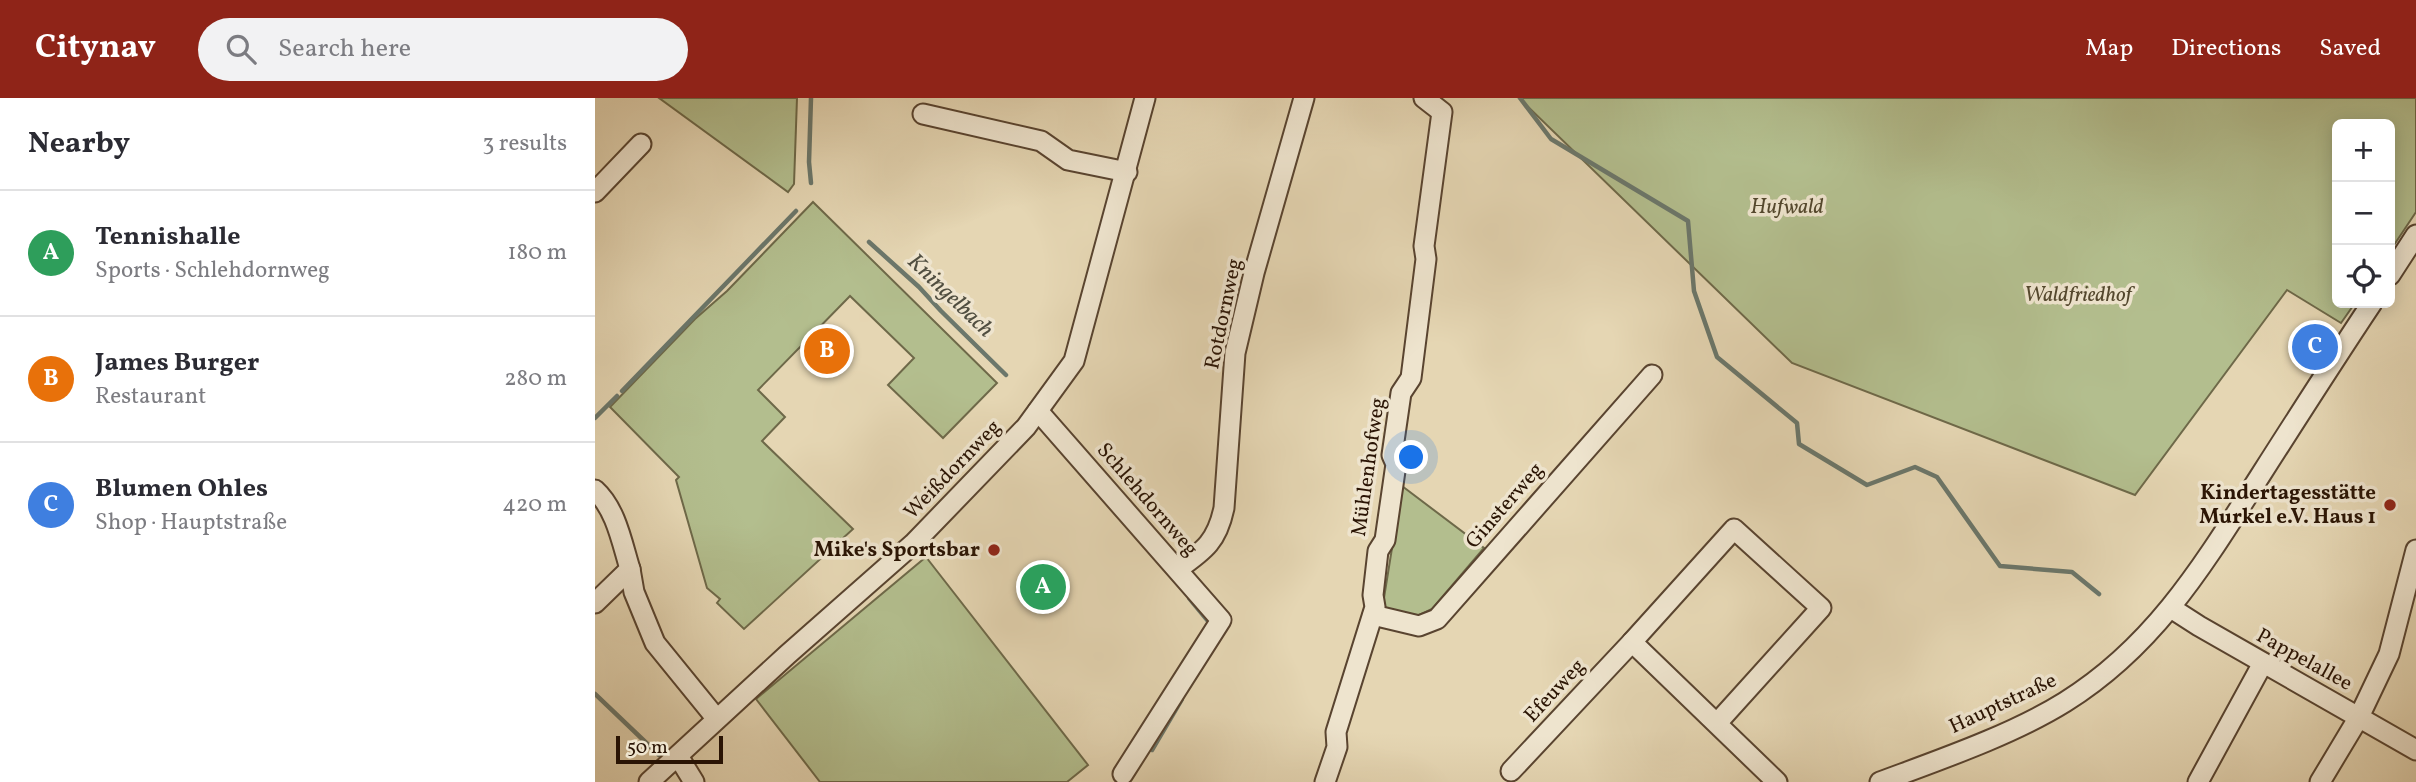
<!DOCTYPE html>
<meta charset="utf-8">
<style>
:root{--surface:#fff;--page:#f2f2f3;--text:#2b2b33;--muted:#7c7c81;--line:#e1e1e2;--accent:#8f2418}
body{margin:0;font-family:Vollkorn,serif;background:var(--page);color:var(--text)}
.controls{position:absolute;right:21px;top:21px;display:grid;overflow:hidden;border-radius:10px;box-shadow:0 4px 18px #0003}
.controls button{width:63px;height:63px;display:grid;place-items:center;padding:0;border:0;border-bottom:2px solid var(--line);background:var(--surface);color:var(--text);font:35px sans-serif}
.scale{position:absolute;left:21px;bottom:18px;width:107px;box-sizing:border-box;padding-left:7px;border:4px solid #2a1404;border-top:0;font-size:19px;line-height:24px;white-space:nowrap;color:#2a1404;-webkit-text-stroke:5px #eee4ce;paint-order:stroke}
.you{position:absolute;left:817px;top:360px;width:24px;height:24px;margin:-18px;border:5px solid #fff;border-radius:50%;background:#1a73e8;box-shadow:0 0 0 10px #1a73e833}
.badge{display:grid;place-items:center;width:46px;height:46px;border-radius:50%;background:var(--accent);color:#fff;font-size:23px;font-weight:700}
.pin{position:absolute;translate:-50% -50%;border:4px solid #fff;box-shadow:0 2px 7px #0006}
.list{margin:0;padding:0;list-style:none}
h2{display:flex;justify-content:space-between;align-items:center;height:91px;margin:0;padding:0 28px;font-size:30px}
h2 small{font-size:23px;font-weight:400;color:var(--muted)}
.list li{display:grid;grid-template-columns:46px 1fr auto;gap:21px;align-items:center;box-sizing:border-box;height:126px;padding:0 28px;border-top:2px solid var(--line)}
.list b{display:block;font-size:26px;white-space:nowrap}
.list p{margin:0;font-size:23px;white-space:nowrap;color:var(--muted)}
.list em{font-size:23px;font-style:normal;color:var(--muted)}
.icon{flex:none;width:38px;height:38px;fill:none;stroke:currentColor;stroke-width:2;stroke-linecap:round;stroke-linejoin:round}
.map{position:relative;flex:none;width:1821px;height:684px;overflow:hidden}
header{display:flex;align-items:center;gap:42px;box-sizing:border-box;height:98px;padding:0 35px;background:var(--accent);color:#fff}
header strong{font-size:33px}
nav{display:flex;gap:38px;margin-inline-start:auto;font-size:24px}
.search{width:490px;height:63px;background:var(--page);display:flex;align-items:center;gap:18px;box-sizing:border-box;padding:0 24px;border-radius:38px;color:var(--muted);font-size:26px}
main{display:flex}
aside{flex:1;background:var(--surface)}
.map>svg:first-child{display:block}
.green{fill:#b3be8e;stroke:#6e6949;stroke-width:2}
.lines{fill:none;stroke-linecap:round;stroke-linejoin:round}
.stream{stroke:#6b776b;stroke-width:4.5}
.minor-casing{stroke:#594430;stroke-width:23}
.minor{stroke:#eee4ce;stroke-width:19}
.poi-dot{fill:#8f2418;stroke:#eee4ce;stroke-width:2.5}
.labels{text-anchor:middle;dominant-baseline:central;stroke-width:7;stroke-linejoin:round;paint-order:stroke}
.park-label{font-size:21px;font-style:italic;fill:#53472d;stroke:#eee4ce}
.street-label{font-size:21px;fill:#2a1404;stroke:#eee4ce}
.poi-label{font-size:21px;font-weight:bold;fill:#2a1404;stroke:#eee4ce;text-anchor:end}
.water-label{font-size:23px;font-style:italic;fill:#504e40;stroke:#eee4ce}
</style>
<header>
<strong>Citynav</strong>
<div class="search"><svg class="icon" aria-label="search" viewBox="0 0 24 24"><circle cx="10" cy="10" r="6"/><path d="M15 15l6 6"/></svg>Search here</div>
<nav><a>Map</a><a>Directions</a><a>Saved</a></nav>
</header>
<main>
<aside>
<h2>Nearby<small>3 results</small></h2>
<ul class="list">
<li><span class="badge" style="background:#2e9e5b">A</span><div><b>Tennishalle</b><p>Sports · Schlehdornweg</p></div><em>180 m</em></li>
<li><span class="badge" style="background:#e8710a">B</span><div><b>James Burger</b><p>Restaurant</p></div><em>280 m</em></li>
<li><span class="badge" style="background:#3f7fe0">C</span><div><b>Blumen Ohles</b><p>Shop · Hauptstraße</p></div><em>420 m</em></li>
</ul>
</aside>
<div class="map">
<svg width="1821" height="684" viewBox="0 0 1821 684">
<rect width="100%" height="100%" fill="#e5d6b3"/>
<filter id="stains"><feTurbulence type="fractalNoise" baseFrequency=".00286" numOctaves="4"/><feColorMatrix values="0 0 0 0 .2 0 0 0 0 .09 0 0 0 0 .02 0 0 0 .5 -.17"/></filter>
<radialGradient id="worn" r=".72"><stop offset=".6" stop-color="#630" stop-opacity="0"/><stop offset="1" stop-color="#630" stop-opacity=".3"/></radialGradient>
<!-- green -->
<g class="green">
<polygon points="64,0 202,0 199,86 193,94"/>
<polygon points="924,0 1821,0 1821,114 1795,153 1795,26 1742,26 1742,205 1760,205 1746,225 1692,192 1540,397 1197,265"/>
<polygon points="218,104 402,285 348,340 293,287 319,260 255,198 163,292 190,319 167,343 258,431 149,531 122,505 125,501 112,490 81,382 84,379 15,309 100,221 132,193"/>
<polygon points="807,388 889,450 837,511 816,521 794,514 788,506"/>
<polygon points="331,459 493,667 472,684 225,684 161,601"/>
</g>
<g class="lines">
<!-- stream -->
<g class="stream">
<polyline points="925,0 956,41 1093,123 1099,193 1122,259 1202,325 1204,346 1272,387 1320,369 1342,379 1405,468 1477,474 1504,496"/>
<polyline points="216,85 214,64 216,0"/>
<polyline points="274,144 324,189 346,213 411,277"/>
<polyline points="27,293 201,113"/>
<polyline points="0,320 22,298"/>
<polyline points="594,500 613,523"/>
<polyline points="0,596 64,657"/>
<polyline points="557,652 587,601"/>
</g>
<defs>
<g id="minor">
<polyline points="328,16 446,43 473,62 532,74"/>
<polyline points="0,94 46,46"/>
<polyline points="1795,177 1821,137"/>
<polyline points="443,313 626,522 528,676"/>
<path d="M0,392C21,411 27,445 35,471L0,505"/>
<polyline points="35,471 39,494 60,545 121,620"/>
<path d="M583,471C610,452 622,443 629,410L640,255L659,175L709,0"/>
<polyline points="1576,510 1604,528 1821,652"/>
<polyline points="778,517 824,528 842,521 1057,277"/>
<polyline points="1123,624 1226,510 1139,431 1037,544 1182,684"/>
<polyline points="83,658 99,684"/>
<polyline points="916,673 1037,544"/>
<polyline points="54,684 192,557 318,446 431,329 479,263 550,0"/>
<polyline points="730,684 742,649 741,634 780,509 778,497 783,453 790,442 801,366 797,357 806,295 816,280 831,161 829,148 847,14 829,0"/>
<path d="M1285,684C1344,662 1417,637 1470,604C1560,548 1609,466 1665,378C1702,320 1739,262 1777,205"/>
<polyline points="1603,684 1668,565"/>
<polyline points="1725,684 1764,619 1794,556 1821,452"/>
</g>
</defs>
<!-- minor casing -->
<use href="#minor" class="minor-casing"/>
<!-- minor -->
<use href="#minor" class="minor"/>
</g>
<!-- markers -->
<g class="poi-dot">
<circle cx="1795" cy="407" r="7"/>
<circle cx="399" cy="452" r="7"/>
</g>
<g class="labels">
<!-- park labels -->
<g class="park-label">
<text x="1192" y="109">Hufwald</text>
<text x="1483" y="197">Waldfriedhof</text>
</g>
<!-- street labels -->
<g class="street-label">
<text transform="translate(629 216) rotate(-78)">Rotdornweg</text>
<text transform="translate(774 369) rotate(-82)">Mühlenhofweg</text>
<text transform="translate(358 372) rotate(-46)">Weißdornweg</text>
<text transform="translate(552 402) rotate(49)">Schlehdornweg</text>
<text transform="translate(910 408) rotate(-49)">Ginsterweg</text>
<text transform="translate(1709 562) rotate(29)">Pappelallee</text>
<text transform="translate(960 593) rotate(-47)">Efeuweg</text>
<text transform="translate(1408 606) rotate(-25)">Hauptstraße</text>
</g>
<!-- poi labels -->
<g class="poi-label">
<text x="1781" y="395">Kindertagesstätte<tspan x="1781" dy="24">Murkel e.V. Haus 1</tspan></text>
<text x="385" y="452">Mike's Sportsbar</text>
</g>
<!-- water labels -->
<g class="water-label">
<text transform="translate(355 198) rotate(44)">Kningelbach</text>
</g>
</g>
<rect width="100%" height="100%" filter="url(#stains)"/>
<rect width="100%" height="100%" fill="url(#worn)"/>
</svg>
<div class="controls">
<button>+</button>
<button>−</button>
<button><svg class="icon" aria-label="locate" viewBox="0 0 24 24"><circle cx="12" cy="12" r="6"/><path d="M12 2v4M12 18v4M2 12h4M18 12h4"/></svg></button>
</div>
<div class="scale">50 m</div>
<div class="you"></div>
<div class="pin badge" style="left:448px;top:489px;background:#2e9e5b">A</div>
<div class="pin badge" style="left:232px;top:253px;background:#e8710a">B</div>
<div class="pin badge" style="left:1720px;top:249px;background:#3f7fe0">C</div>
</div>
</main>
